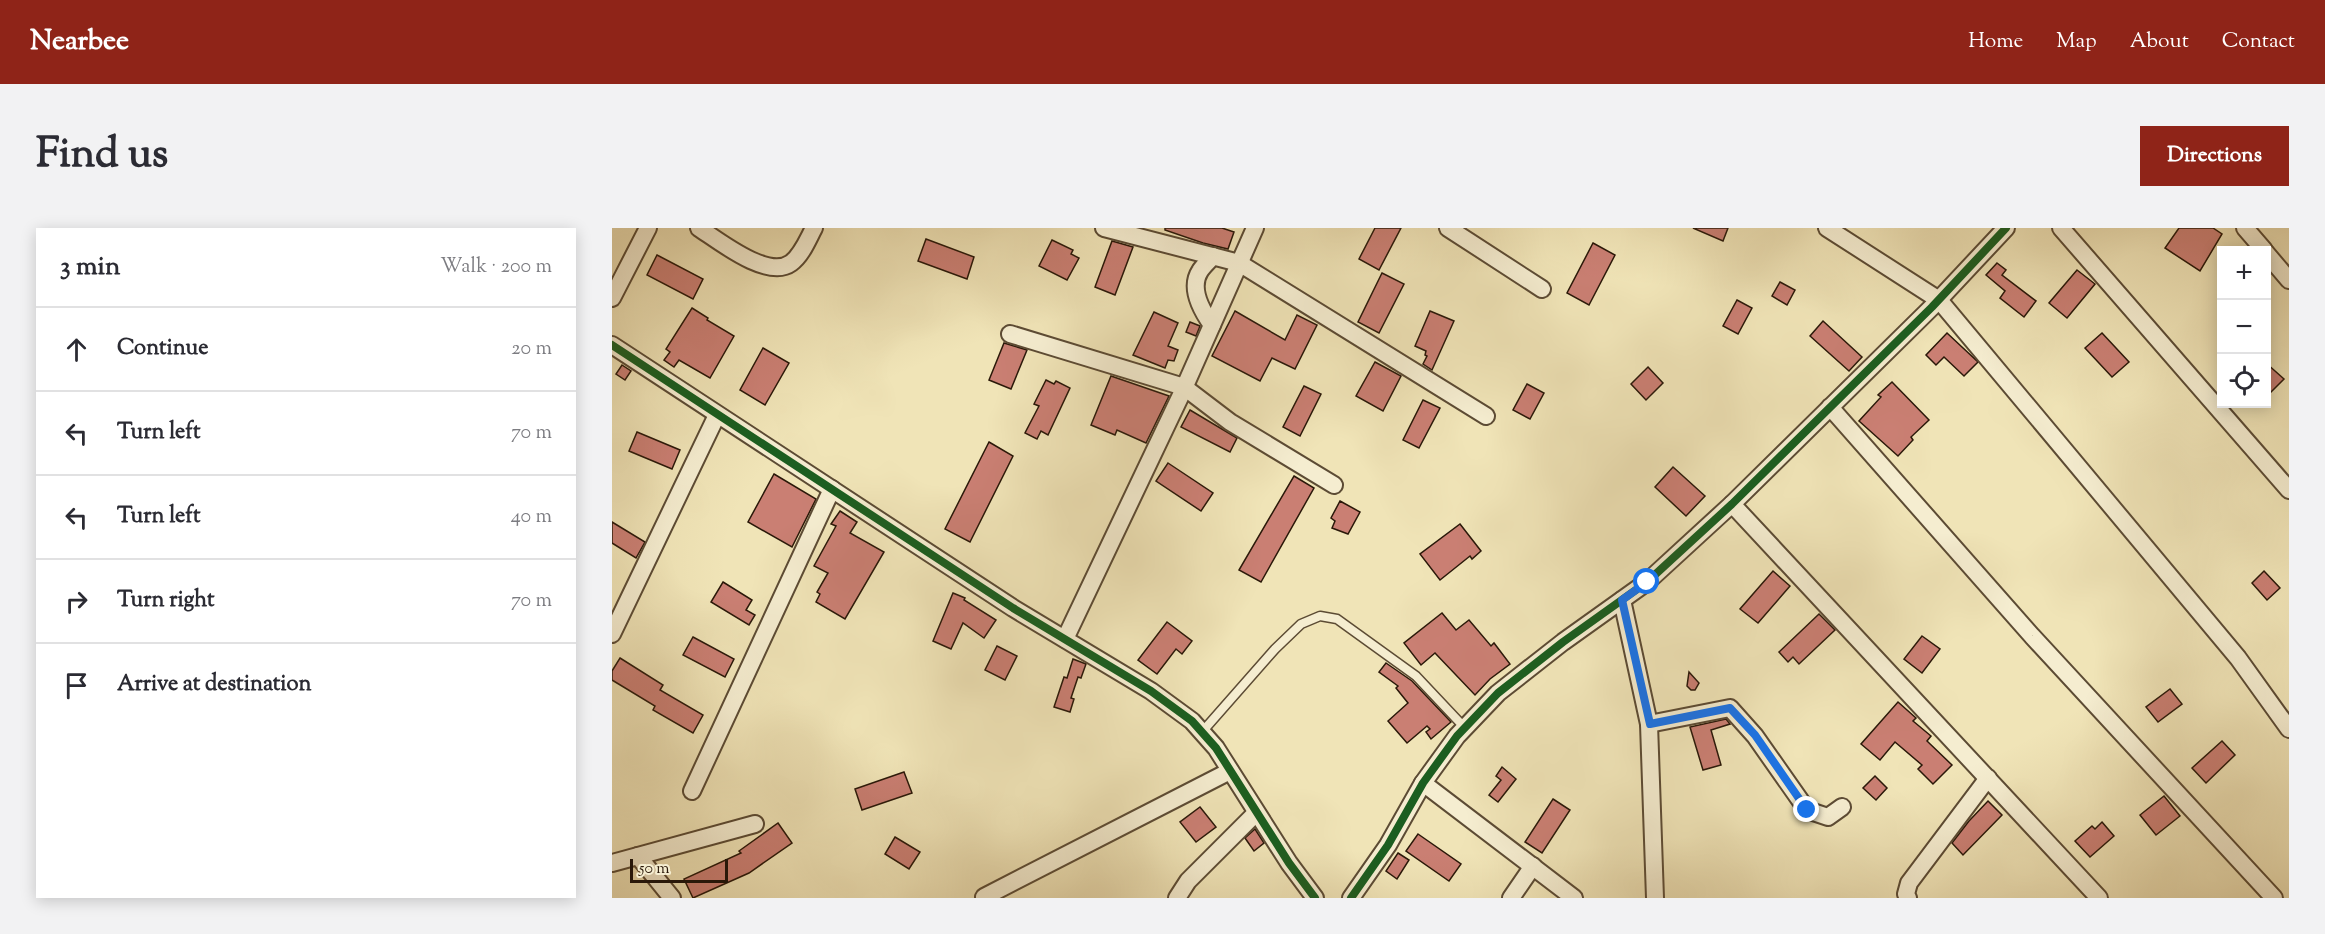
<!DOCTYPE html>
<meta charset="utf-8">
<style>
:root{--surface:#fff;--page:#f2f2f3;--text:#2b2b33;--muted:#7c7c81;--line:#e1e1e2;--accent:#8f2418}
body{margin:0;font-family:"Sorts Mill Goudy",serif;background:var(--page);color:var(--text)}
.controls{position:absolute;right:18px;top:18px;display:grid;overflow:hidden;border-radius:0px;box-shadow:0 3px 15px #0003}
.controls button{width:54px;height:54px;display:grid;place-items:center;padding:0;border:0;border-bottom:2px solid var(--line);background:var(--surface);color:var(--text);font:30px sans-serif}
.scale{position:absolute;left:18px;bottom:15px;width:98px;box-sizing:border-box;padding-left:6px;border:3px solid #2a1809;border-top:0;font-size:16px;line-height:21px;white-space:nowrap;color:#2a1809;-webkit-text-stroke:4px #f5edd0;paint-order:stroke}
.stop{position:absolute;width:18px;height:18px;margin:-14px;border:4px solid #1a73e8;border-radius:50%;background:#fff}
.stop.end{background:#1a73e8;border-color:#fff;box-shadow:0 2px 6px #0008}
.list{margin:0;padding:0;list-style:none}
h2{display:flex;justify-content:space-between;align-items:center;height:78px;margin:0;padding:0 24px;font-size:26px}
h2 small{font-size:20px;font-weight:400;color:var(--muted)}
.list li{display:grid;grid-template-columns:39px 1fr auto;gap:18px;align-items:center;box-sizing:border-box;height:84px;padding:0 24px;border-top:2px solid var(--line)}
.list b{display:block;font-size:22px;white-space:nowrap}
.list em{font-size:20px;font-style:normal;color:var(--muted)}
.icon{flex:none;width:33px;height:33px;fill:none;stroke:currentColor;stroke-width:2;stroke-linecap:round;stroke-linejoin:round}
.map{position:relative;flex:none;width:1677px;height:670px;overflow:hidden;border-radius:0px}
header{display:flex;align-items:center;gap:36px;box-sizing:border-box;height:84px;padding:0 30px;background:var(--accent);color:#fff}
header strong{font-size:28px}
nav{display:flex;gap:33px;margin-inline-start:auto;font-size:21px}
.intro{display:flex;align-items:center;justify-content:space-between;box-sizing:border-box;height:144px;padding:0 36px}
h1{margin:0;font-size:42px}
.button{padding:15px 27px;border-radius:0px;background:var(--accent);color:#fff;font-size:21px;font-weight:700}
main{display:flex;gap:36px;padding:0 36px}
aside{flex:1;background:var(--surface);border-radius:0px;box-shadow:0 3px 15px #0003}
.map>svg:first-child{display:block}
.building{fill:#ca7f73;stroke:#2a1809;stroke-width:1.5}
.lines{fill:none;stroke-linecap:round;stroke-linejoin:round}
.lane-casing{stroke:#5c4b34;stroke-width:11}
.street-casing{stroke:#5c4b34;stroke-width:20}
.lane{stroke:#f5edd0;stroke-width:8}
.street{stroke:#f5edd0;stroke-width:16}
.cycleway-casing{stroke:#f5edd0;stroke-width:11}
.cycleway{stroke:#1b5e20;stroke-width:8}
.route{stroke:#1a73e8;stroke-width:8}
</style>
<header>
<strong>Nearbee</strong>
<nav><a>Home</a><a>Map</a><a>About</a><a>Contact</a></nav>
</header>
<div class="intro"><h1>Find us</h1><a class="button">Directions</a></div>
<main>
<aside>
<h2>3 min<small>Walk · 200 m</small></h2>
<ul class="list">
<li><svg class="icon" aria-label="ahead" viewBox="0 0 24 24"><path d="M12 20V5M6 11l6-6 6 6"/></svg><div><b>Continue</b></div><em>20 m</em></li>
<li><svg class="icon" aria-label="left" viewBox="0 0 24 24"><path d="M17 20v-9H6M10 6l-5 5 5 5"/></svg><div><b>Turn left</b></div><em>70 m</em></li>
<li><svg class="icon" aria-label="left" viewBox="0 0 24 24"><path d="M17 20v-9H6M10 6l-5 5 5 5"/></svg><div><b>Turn left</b></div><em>40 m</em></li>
<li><svg class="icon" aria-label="right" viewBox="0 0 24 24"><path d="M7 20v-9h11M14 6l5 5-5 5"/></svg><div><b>Turn right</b></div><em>70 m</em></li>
<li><svg class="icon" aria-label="arrive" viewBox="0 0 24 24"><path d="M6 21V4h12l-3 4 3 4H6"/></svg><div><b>Arrive at destination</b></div></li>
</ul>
</aside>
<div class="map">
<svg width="1677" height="670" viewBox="0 0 1677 670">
<rect width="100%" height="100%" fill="#f0e4b7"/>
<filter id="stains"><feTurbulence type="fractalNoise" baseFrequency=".00333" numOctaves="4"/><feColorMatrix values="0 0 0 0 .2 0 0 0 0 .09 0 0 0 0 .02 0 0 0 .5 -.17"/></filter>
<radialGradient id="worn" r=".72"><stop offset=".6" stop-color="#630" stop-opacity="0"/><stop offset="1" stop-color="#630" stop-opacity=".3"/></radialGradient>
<!-- building -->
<g class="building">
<polygon points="553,0 610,0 622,4 616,21 591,15 553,2"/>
<polygon points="763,0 789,0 767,42 747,31"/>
<polygon points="1081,0 1116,0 1111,13"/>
<polygon points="1567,0 1601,0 1610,6 1588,43 1553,20"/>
<polygon points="314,11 362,29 355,51 306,33"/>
<polygon points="440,12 461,22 459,26 467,30 455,52 427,38"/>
<polygon points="500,13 521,19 503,67 483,59"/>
<polygon points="981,15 1003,27 977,77 955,65"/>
<polygon points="45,27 91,51 81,71 35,47"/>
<polygon points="1385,35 1394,42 1390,47 1424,73 1412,89 1388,70 1393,63 1374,47"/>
<polygon points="1465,42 1483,56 1455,90 1437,75"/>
<polygon points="770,45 792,56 767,105 746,94"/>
<polygon points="1168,54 1183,62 1175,77 1160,68"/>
<polygon points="1125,72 1140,80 1126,106 1111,98"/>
<polygon points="80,80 96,90 95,92 122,108 98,150 67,132 62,139 52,132 58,124 54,121"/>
<polygon points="623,83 673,112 685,87 705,97 683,141 660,130 648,153 600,128"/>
<polygon points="818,83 842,93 820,142 811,136 815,128 813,127 814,123 803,118"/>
<polygon points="542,84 566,95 556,118 566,122 562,133 556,132 553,140 521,127"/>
<polygon points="1211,93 1250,129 1237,143 1198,108"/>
<polygon points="578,94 588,98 584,108 574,104"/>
<polygon points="1335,105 1366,134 1352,148 1332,129 1324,137 1314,127"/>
<polygon points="1490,105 1517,134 1500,149 1473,120"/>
<polygon points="392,115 415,122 399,161 377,152"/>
<polygon points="151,120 177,135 153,177 128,162"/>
<polygon points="763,134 789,148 771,183 744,168"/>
<polygon points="1654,135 1672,151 1654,169"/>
<polygon points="10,137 19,143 13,152 4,146"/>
<polygon points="1036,139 1051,155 1034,172 1019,156"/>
<polygon points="499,148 557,168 534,215 505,202 503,207 479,197"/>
<polygon points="434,152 442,156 444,153 458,160 436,207 429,203 425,211 413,205 427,178 422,176"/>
<polygon points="1280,154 1317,192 1299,209 1301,212 1286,228 1247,193 1269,169 1266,167"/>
<polygon points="915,156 932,165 918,191 901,182"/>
<polygon points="692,158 709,166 688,208 671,199"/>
<polygon points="811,172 828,180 807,220 791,212"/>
<polygon points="578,182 625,210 618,224 569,199"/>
<polygon points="25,204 68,222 60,241 17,223"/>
<polygon points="377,214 401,228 358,314 333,301"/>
<polygon points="556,235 601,265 589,283 544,253"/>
<polygon points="1061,239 1093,268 1074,288 1043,259"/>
<polygon points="162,246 204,271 180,319 136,294"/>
<polygon points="682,248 702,260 649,354 627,342"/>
<polygon points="728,273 748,284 736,306 720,300 723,293 719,290"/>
<polygon points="228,283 245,294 238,305 272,324 233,391 204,374 208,366 205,364 216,345 202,338 224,298 219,296"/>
<polygon points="0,294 33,314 24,330 0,315"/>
<polygon points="848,296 869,323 860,331 858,328 828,352 808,326"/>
<polygon points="1161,343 1178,358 1146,395 1128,381"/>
<polygon points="1652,343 1668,360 1655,372 1640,355"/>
<polygon points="111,354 140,372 134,382 143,387 137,397 99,374"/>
<polygon points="341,365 353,370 352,372 384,392 372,410 351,395 339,421 321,413"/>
<polygon points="830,385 844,402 857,392 879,418 882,415 898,436 878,451 863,467 823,425 809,437 792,415"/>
<polygon points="1207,386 1223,402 1187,436 1181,429 1176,434 1167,424"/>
<polygon points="555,394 580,413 570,426 564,421 545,446 526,432"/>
<polygon points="1310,408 1328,421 1310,445 1292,431"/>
<polygon points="81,409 122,431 113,449 71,427"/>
<polygon points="385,418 405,428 393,452 373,442"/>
<polygon points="8,430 51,457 48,462 91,487 81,505 41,482 43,478 0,452 0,443"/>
<polygon points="461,431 474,436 469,450 466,449 459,470 462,471 458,484 442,479 452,449 455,450"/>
<polygon points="774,435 800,453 839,494 819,511 814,504 818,501 815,498 795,515 776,493 796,475 784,460 786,458 767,444"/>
<polygon points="1077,444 1087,455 1083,462 1079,462 1075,458"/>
<polygon points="1558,461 1570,476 1546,494 1534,479"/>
<polygon points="1286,474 1304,490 1301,493 1319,508 1315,513 1340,537 1321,556 1306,541 1310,537 1283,514 1268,532 1249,516"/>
<polygon points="1114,491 1118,496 1099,502 1109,537 1091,542 1078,499"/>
<polygon points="1610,513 1623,527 1594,555 1580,540"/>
<polygon points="890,539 904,551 886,574 877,567 889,552 884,548"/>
<polygon points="292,544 300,565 250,582 243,561"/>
<polygon points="1263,548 1275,560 1264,572 1251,560"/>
<polygon points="1552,568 1568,588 1544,607 1528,587"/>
<polygon points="941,571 958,582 930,625 913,614"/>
<polygon points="1376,573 1390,587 1351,627 1340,615 1357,593"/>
<polygon points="588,579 604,599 584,614 568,594"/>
<polygon points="1490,594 1502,608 1478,629 1463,613 1480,598 1483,601"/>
<polygon points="166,595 180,615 137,645 81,670 72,651 129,625 127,623"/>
<polygon points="643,601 652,615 642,623 633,610"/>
<polygon points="806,606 849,636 837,653 794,623"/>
<polygon points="283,609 308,624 297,641 273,626"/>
<polygon points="786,625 797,632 785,651 774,643"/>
</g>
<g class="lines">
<defs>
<polyline id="lane" points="590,504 663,421 689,396 708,388 725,391 804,448 853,500"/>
<g id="street">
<path d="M87,0C107,13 156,52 179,35C190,27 196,11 202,0"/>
<polyline points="492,0 627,35 874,188"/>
<polyline points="836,0 930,61"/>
<polyline points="1215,0 1327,72 1626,430 1677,501"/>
<polyline points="1449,0 1677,262"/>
<polyline points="1633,0 1652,22"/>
<polyline points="1654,25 1677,52"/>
<polyline points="0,70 36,0"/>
<path d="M600,97C590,83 577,60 588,43C591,38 597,33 601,28"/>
<polyline points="398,106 572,159 618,194 722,257"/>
<polyline points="0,117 401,380 539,463 580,493 604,520 677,635 703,670"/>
<polyline points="1218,179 1420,408 1662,670"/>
<polyline points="1120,276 1487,670"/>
<polyline points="1010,372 1037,496 1043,670"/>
<polyline points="0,406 105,187"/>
<polyline points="453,411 569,167 643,0"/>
<polyline points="1037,496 1118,480 1143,508 1195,582 1216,589 1230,579"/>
<polyline points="811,555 962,670"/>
<polyline points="80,563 220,261"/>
<polyline points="26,628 60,670"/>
<polyline points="0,635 143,596"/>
<polyline points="372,669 618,543"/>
<polyline points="565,670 576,653 644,585"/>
<polyline points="739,670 776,617 811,555 845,508 886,465 951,414 1035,354 1120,276 1320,79 1394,0"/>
<polyline points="899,670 921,638"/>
<polyline points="1296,670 1294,666 1297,655 1376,550"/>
</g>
</defs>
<!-- lane casing -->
<use href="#lane" class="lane-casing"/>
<!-- street casing -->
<use href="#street" class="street-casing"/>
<!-- lane -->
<use href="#lane" class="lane"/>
<!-- street -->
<use href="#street" class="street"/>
<defs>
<g id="cycleway">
<polyline points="0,117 401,380 539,463 580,493 604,520 677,635 703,670"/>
<polyline points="739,670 776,617 811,555 845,508 886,465 951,414 1035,354 1120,276 1320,79 1394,0"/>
</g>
</defs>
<!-- cycleway casing -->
<use href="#cycleway" class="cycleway-casing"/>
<!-- cycleway -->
<use href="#cycleway" class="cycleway"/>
</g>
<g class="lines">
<!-- route -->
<polyline class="route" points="1035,354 1010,372 1038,496 1118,480 1143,507 1195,582"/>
</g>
<rect width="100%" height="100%" filter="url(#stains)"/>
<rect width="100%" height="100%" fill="url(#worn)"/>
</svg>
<div class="controls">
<button>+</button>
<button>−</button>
<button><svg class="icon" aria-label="locate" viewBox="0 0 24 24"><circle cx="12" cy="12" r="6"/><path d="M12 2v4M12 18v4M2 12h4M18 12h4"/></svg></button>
</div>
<div class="scale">50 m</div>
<div class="stop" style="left:1035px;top:354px"></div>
<div class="stop end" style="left:1195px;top:582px"></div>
</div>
</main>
